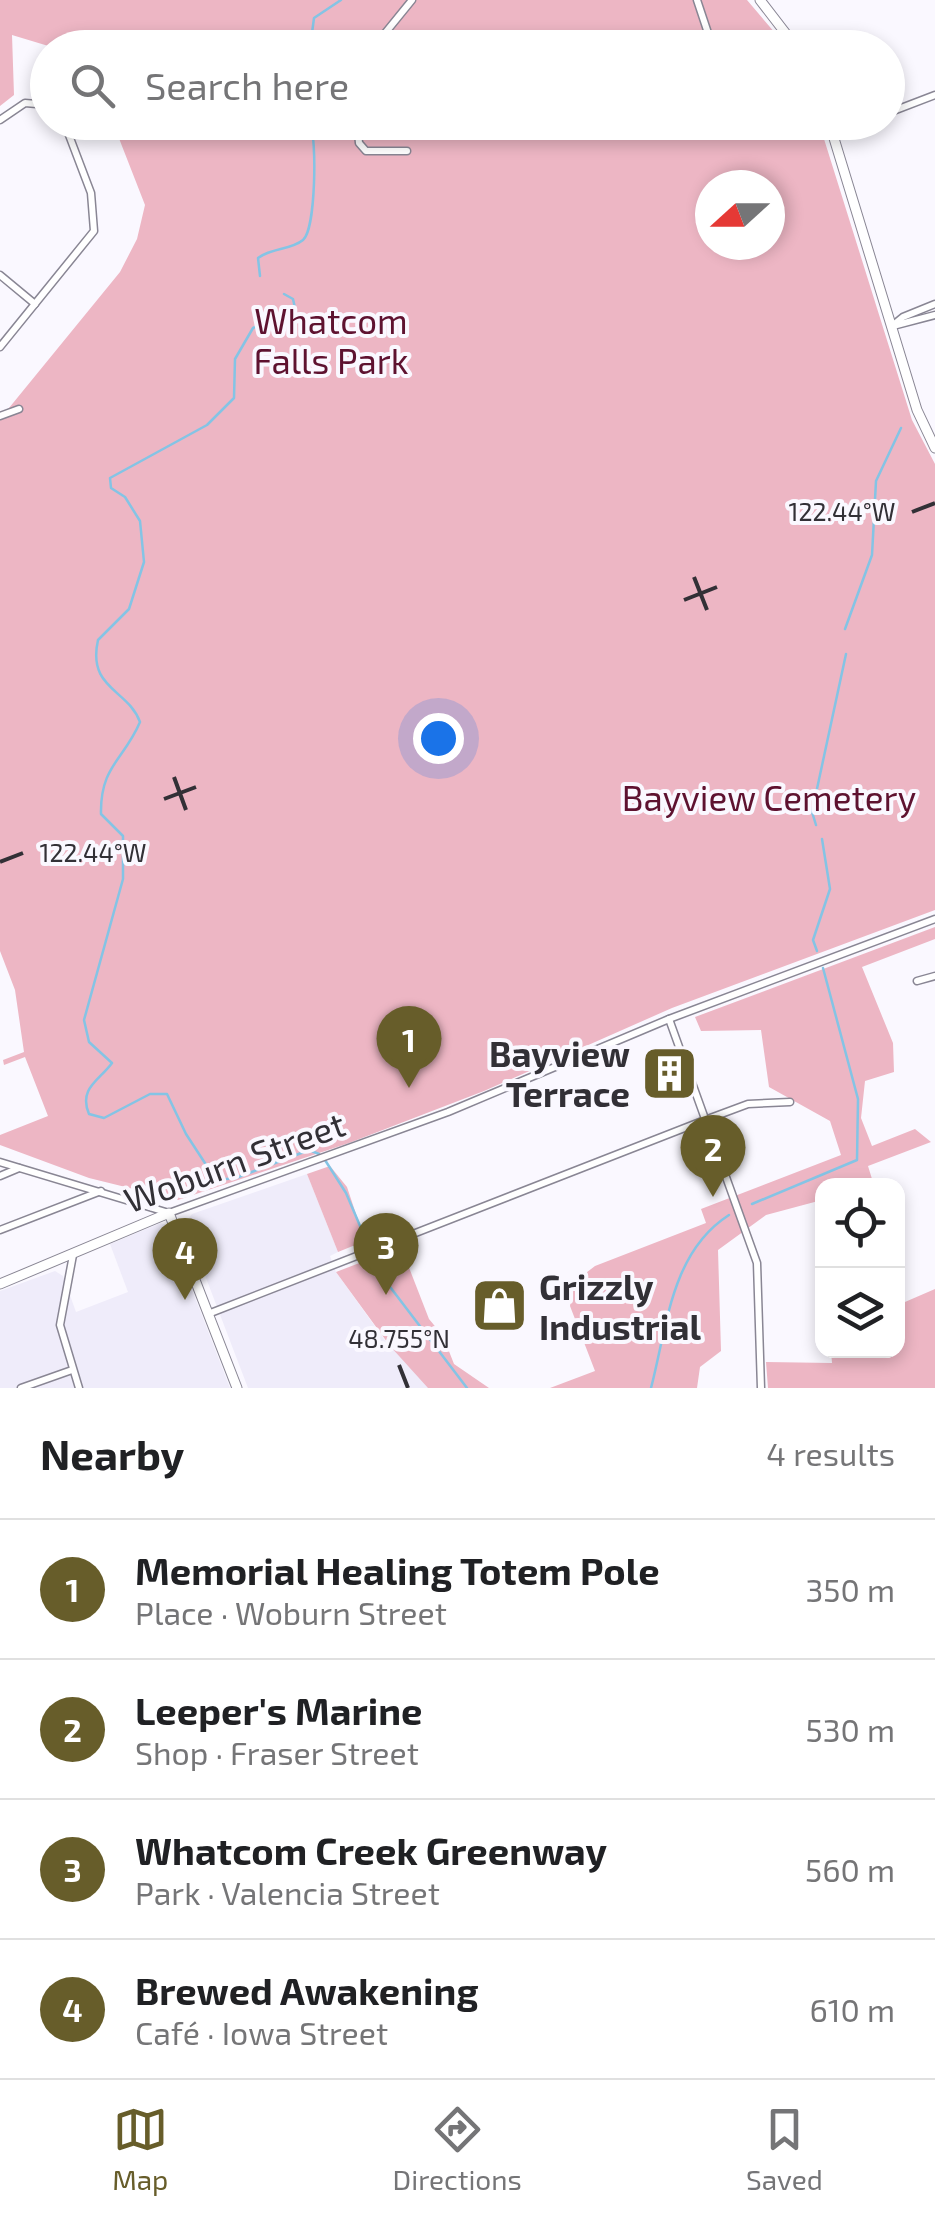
<!DOCTYPE html>
<meta charset="utf-8">
<style>
:root{--surface:#fff;--page:#f2f2f2;--text:#202124;--muted:#757577;--line:#e0e0e0;--accent:#675d2a}
body{margin:0;font-family:"Exo 2",sans-serif;background:var(--page);color:var(--text)}
.controls{position:absolute;right:30px;bottom:30px;display:grid;overflow:hidden;border-radius:20px;box-shadow:0 5px 15px #0003}
.controls button{width:90px;height:90px;display:grid;place-items:center;padding:0;border:0;border-bottom:2px solid var(--line);background:var(--surface);color:var(--text);font:50px sans-serif}
.compass{position:absolute;left:695px;top:170px;width:90px;height:90px;border-radius:50%;background:var(--surface);box-shadow:0 5px 15px #0003;rotate:249deg}
.you{position:absolute;left:438px;top:738px;width:35px;height:35px;margin:-25px;border:8px solid #fff;border-radius:50%;background:#1a73e8;box-shadow:0 0 0 15px #1a73e833}
.badge{display:grid;place-items:center;width:65px;height:65px;border-radius:50%;background:var(--accent);color:#fff;font-size:32px;font-weight:700}
.pin{position:absolute;translate:-50% -82px;filter:drop-shadow(0 2px 5px #0008)}
.pin::after{content:'';position:absolute;top:52px;width:35px;height:30px;background:inherit;clip-path:polygon(0 0,100% 0,50% 100%)}
.list{margin:0;padding:0;list-style:none}
h2{display:flex;justify-content:space-between;align-items:center;height:130px;margin:0;padding:0 40px;font-size:42px}
h2 small{font-size:32px;font-weight:400;color:var(--muted)}
.list li{display:grid;grid-template-columns:65px 1fr auto;gap:30px;align-items:center;box-sizing:border-box;height:140px;padding:0 40px;border-top:2px solid var(--line)}
.list b{display:block;font-size:38px;white-space:nowrap}
.list p{margin:0;font-size:32px;white-space:nowrap;color:var(--muted)}
.list em{font-size:32px;font-style:normal;color:var(--muted)}
.icon{flex:none;width:55px;height:55px;fill:none;stroke:currentColor;stroke-width:2;stroke-linecap:round;stroke-linejoin:round}
.map{position:relative;flex:none;width:935px;height:1388px;overflow:hidden}
.search{position:absolute;background:var(--surface);box-shadow:0 5px 15px #0003;left:30px;right:30px;top:30px;height:110px;display:flex;align-items:center;gap:25px;box-sizing:border-box;padding:0 35px;border-radius:55px;color:var(--muted);font-size:38px}
.sheet{height:690px;background:var(--surface)}
nav{display:flex;justify-content:space-around;align-items:center;box-sizing:border-box;height:140px;border-top:2px solid var(--line);background:var(--surface);font-size:28px;color:var(--muted)}
nav a{display:grid;justify-items:center;gap:5px}
nav .on{color:var(--accent)}
.map>svg:first-child{display:block}
.built{fill:#efecfa}
.green{fill:#edb6c4;fill-rule:evenodd}
.lines{fill:none;stroke-linecap:round;stroke-linejoin:round}
.stream{stroke:#84c4e5;stroke-width:2.5}
.minor-casing{stroke:#898694;stroke-width:9}
.major-casing{stroke:#898694;stroke-width:11}
.minor{stroke:#fff;stroke-width:6}
.major{stroke:#fff;stroke-width:9}
.ticks{fill:none;stroke:#323036;stroke-width:4}
.labels{text-anchor:middle;dominant-baseline:central;stroke-width:8;stroke-linejoin:round;paint-order:stroke}
.park-label{font-size:35px;fill:#5e1230;stroke:#faf8ff}
.poi-label{font-size:35px;font-weight:bold;fill:#323036;stroke:#faf8ff;text-anchor:end}
.street-label{font-size:35px;fill:#323036;stroke:#faf8ff}
.ticks-label{font-size:25px;text-anchor:middle;fill:#323036;stroke:#faf8ff;stroke-width:8;stroke-linejoin:round;paint-order:stroke}
</style>
<div class="map">
<svg width="935" height="1388" viewBox="0 0 935 1388">
<rect width="100%" height="100%" fill="#faf8ff"/>
<!-- built -->
<g class="built">
<polygon points="307,1174 338,1252 330,1256 336,1272 389,1346 447,1388 248,1388 185,1223 192,1214"/>
<polygon points="161,1223 167,1225 230,1388 0,1388 0,1291 55,1271 63,1276 76,1312 128,1292 110,1244"/>
</g>
<!-- green -->
<g class="green">
<polygon points="0,0 747,0 787,47 55,48 12,35 14,95 0,106"/>
<path d="M113,123H819L912,420L935,464V910L672,1008L484,1091L349,1143L178,1200L89,1178L0,1145V1135L48,1116L25,1057L4,1065L3,1060L24,1052L15,990L0,951V419L120,272L137,239L145,205ZM710,185H770V245H710Z"/>
<polygon points="935,927 935,939 862,967 893,1043 894,1072 865,1081 861,1118 872,1146 915,1129 931,1142 868,1166 872,1179 857,1185 822,1186 822,1200 766,1215 718,1250 721,1351 700,1367 697,1388 550,1388 595,1371 570,1306 574,1282 595,1266 706,1223 701,1209 841,1155 830,1121 769,1087 761,1030 701,1031 695,1017"/>
<polygon points="330,1166 347,1187 365,1241 338,1252 307,1174"/>
<polygon points="401,1247 429,1319 443,1336 454,1364 489,1388 428,1388 390,1346 336,1272"/>
<polygon points="935,1289 935,1388 768,1388 766,1362 832,1363 831,1351 898,1350 898,1305"/>
</g>
<g class="lines">
<!-- stream -->
<g class="stream">
<polyline points="310,48 314,18 341,0"/>
<path d="M260,276L258,258C271,248 291,250 303,240C316,229 317,138 310,122"/>
<path d="M284,294L293,299L295,308L253,328L235,359L234,398L207,425L110,478L111,488L125,497L140,521L144,562L129,609L98,640C87,689 128,689 140,722C124,760 100,766 101,814L123,836V879L84,1020L89,1042L112,1063C100,1080 78,1088 89,1114L104,1118L150,1094H167L186,1134L216,1180L236,1178L309,1150L319,1154"/>
<polyline points="845,629 872,555 876,481 901,428"/>
<polyline points="816,825 812,812 846,654"/>
<polyline points="817,951 813,940 830,889 822,839"/>
<polyline points="325,1160 346,1193 381,1275 467,1388"/>
<polyline points="752,1204 857,1160 858,1099 823,968"/>
<path d="M651,1388C667,1327 671,1252 729,1215"/>
</g>
<defs>
<g id="minor">
<polyline points="697,0 713,48"/>
<polyline points="373,48 412,0"/>
<polyline points="888,113 935,95"/>
<polyline points="0,120 25,103 48,105"/>
<polyline points="357,122 359,143 366,151 407,151"/>
<polyline points="785,122 833,134 863,122"/>
<polyline points="0,275 35,304"/>
<polyline points="892,326 903,317 935,304"/>
<polyline points="893,326 935,315"/>
<polyline points="0,347 94,231 91,193 64,122"/>
<polyline points="0,416 19,409"/>
<polyline points="917,981 935,976"/>
<polyline points="669,1019 757,1263 761,1388"/>
<polyline points="0,1162 169,1213 448,1112 669,1019 935,919"/>
<polyline points="0,1176 19,1168"/>
<polyline points="0,1230 101,1191"/>
<polyline points="73,1255 60,1325 79,1388"/>
<polyline points="208,1314 705,1120 748,1104 790,1102"/>
<polyline points="21,1388 72,1370"/>
</g>
<g id="major">
<polyline points="760,0 797,48"/>
<polyline points="829,122 917,410 935,448"/>
<polyline points="0,1284 169,1213 237,1388"/>
</g>
</defs>
<!-- minor casing -->
<use href="#minor" class="minor-casing"/>
<!-- major casing -->
<use href="#major" class="major-casing"/>
<!-- minor -->
<use href="#minor" class="minor"/>
<!-- major -->
<use href="#major" class="major"/>
</g>
<!-- ticks -->
<path class="ticks" d="M912,512L935,503M694,577L707,610M684,600L717,587M174,777L186,810M164,799L196,787M0,862L23,853M399,1365L408,1388"/>
<!-- icons -->
<defs>
<symbol id="building-square" viewBox="-11 -11 22 22"><rect x="-9" y="-9" width="18" height="18" rx="4" fill="#675d2a" stroke="#faf8ff"/><path d="M-4-6H4V6H1V3H-1V6H-4ZM-2.5-4.3h1.7v1.8h-1.7ZM.8-4.3h1.7v1.8H.8ZM-2.5-1h1.7V.8h-1.7ZM.8-1h1.7V.8H.8Z" fill="#fff"/></symbol>
<symbol id="shop-square" viewBox="-11 -11 22 22"><rect x="-9" y="-9" width="18" height="18" rx="4" fill="#675d2a" stroke="#faf8ff"/><path d="M-5-2.5h2.3a2.7 3.5 0 0 1 5.4 0H5L5.5 6h-11ZM-1.5-2.5h3a1.5 2.3 0 0 0-3 0Z" fill="#fff"/></symbol>
</defs>
<g fill-rule="evenodd">
<use href="#building-square" x="638" y="1042" width="63" height="63"/>
<use href="#shop-square" x="468" y="1274" width="63" height="63"/>
</g>
<g class="labels">
<!-- park labels -->
<g class="park-label">
<text x="331" y="320">Whatcom<tspan x="331" dy="40">Falls Park</tspan></text>
<text x="769" y="797">Bayview Cemetery</text>
</g>
<!-- poi labels -->
<g class="poi-label">
<text x="630" y="1053">Bayview<tspan x="630" dy="40">Terrace</tspan></text>
<text x="539" y="1286" text-anchor="start">Grizzly<tspan x="539" dy="40">Industrial</tspan></text>
</g>
<!-- street labels -->
<g class="street-label">
<text transform="translate(234 1161) rotate(-20)">Woburn Street</text>
</g>
</g>
<g class="ticks-label">
<text x="842" y="521">122.44°W</text>
<text x="93" y="862">122.44°W</text>
<text x="399" y="1348">48.755°N</text>
</g>
</svg>
<div class="controls">
<button><svg class="icon" aria-label="locate" viewBox="0 0 24 24"><circle cx="12" cy="12" r="6"/><path d="M12 2v4M12 18v4M2 12h4M18 12h4"/></svg></button>
<button><svg class="icon" aria-label="layers" viewBox="0 0 24 24"><path d="M12 4l9 5-9 5-9-5zM3 14l9 5 9-5"/></svg></button>
</div>
<svg class="compass" viewBox="-18 -18 36 36"><path d="M0-13l5 13h-10z" fill="#e53935"/><path d="M0 13l5-13h-10z" fill="#757577"/></svg>
<div class="you"></div>
<div class="pin badge" style="left:409px;top:1088px">1</div>
<div class="pin badge" style="left:713px;top:1197px">2</div>
<div class="pin badge" style="left:386px;top:1295px">3</div>
<div class="pin badge" style="left:185px;top:1300px">4</div>
<div class="search"><svg class="icon" aria-label="search" viewBox="0 0 24 24"><circle cx="10" cy="10" r="6"/><path d="M15 15l6 6"/></svg>Search here</div>
</div>
<section class="sheet">
<h2>Nearby<small>4 results</small></h2>
<ul class="list">
<li><span class="badge">1</span><div><b>Memorial Healing Totem Pole</b><p>Place · Woburn Street</p></div><em>350 m</em></li>
<li><span class="badge">2</span><div><b>Leeper's Marine</b><p>Shop · Fraser Street</p></div><em>530 m</em></li>
<li><span class="badge">3</span><div><b>Whatcom Creek Greenway</b><p>Park · Valencia Street</p></div><em>560 m</em></li>
<li><span class="badge">4</span><div><b>Brewed Awakening</b><p>Café · Iowa Street</p></div><em>610 m</em></li>
</ul>
</section>
<nav>
<a class="on"><svg class="icon" aria-label="map" viewBox="0 0 24 24"><path d="M3 6l6-2 6 2 6-2v14l-6 2-6-2-6 2zM9 4v14M15 6v14"/></svg>Map</a>
<a><svg class="icon" aria-label="directions" viewBox="0 0 24 24"><path d="M12 3l9 9-9 9-9-9zM9 14v-3h6M13 9l2 2-2 2"/></svg>Directions</a>
<a><svg class="icon" aria-label="saved" viewBox="0 0 24 24"><path d="M7 4h10v16l-5-4-5 4z"/></svg>Saved</a>
</nav>
